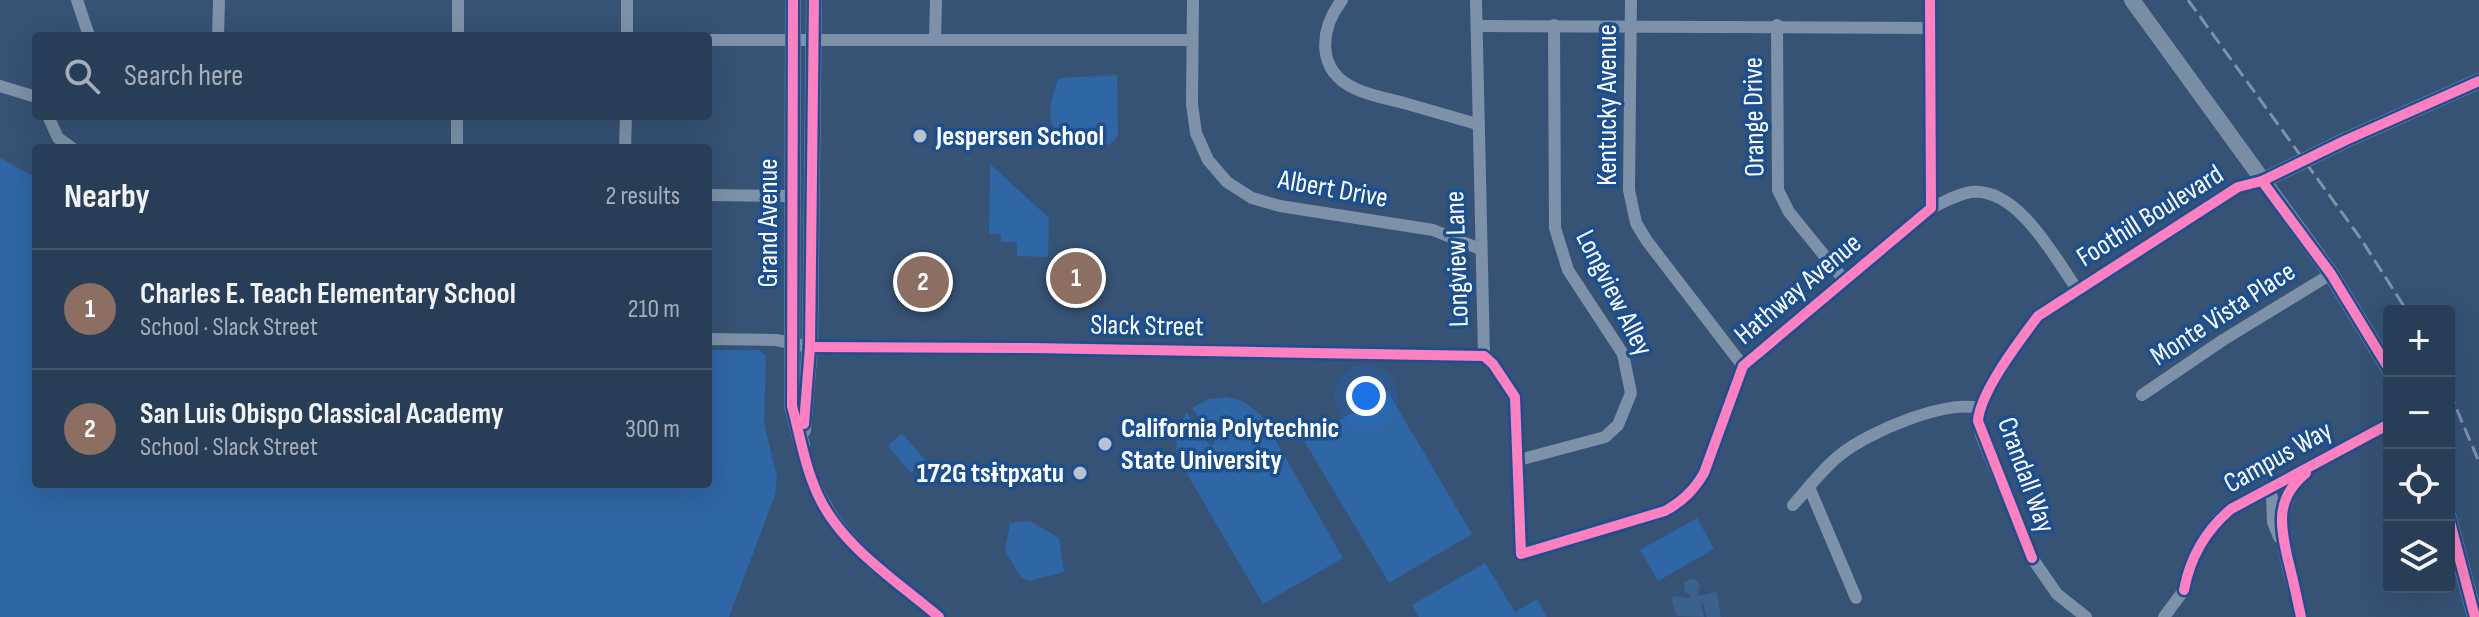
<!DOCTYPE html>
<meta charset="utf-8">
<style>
:root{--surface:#283e57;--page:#344961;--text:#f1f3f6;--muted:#a5aeba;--line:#44576d;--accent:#b9c2ce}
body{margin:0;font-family:"Sofia Sans Condensed",sans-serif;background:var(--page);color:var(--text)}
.controls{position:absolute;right:24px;bottom:24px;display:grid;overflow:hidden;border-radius:8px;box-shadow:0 8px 32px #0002}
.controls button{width:72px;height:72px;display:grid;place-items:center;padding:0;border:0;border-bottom:2px solid var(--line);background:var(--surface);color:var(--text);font:40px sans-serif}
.you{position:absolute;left:1366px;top:396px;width:28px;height:28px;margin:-20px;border:6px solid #fff;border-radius:50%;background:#1a73e8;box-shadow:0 0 0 12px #1a73e833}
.badge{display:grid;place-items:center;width:52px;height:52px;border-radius:50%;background:var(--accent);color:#fff;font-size:26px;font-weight:700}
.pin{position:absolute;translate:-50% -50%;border:4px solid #fff;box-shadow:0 2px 8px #0006}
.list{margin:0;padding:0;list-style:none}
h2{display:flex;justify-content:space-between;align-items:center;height:104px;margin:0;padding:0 32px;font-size:34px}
h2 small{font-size:26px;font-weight:400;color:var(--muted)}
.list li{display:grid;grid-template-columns:52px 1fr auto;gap:24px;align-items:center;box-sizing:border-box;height:120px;padding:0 32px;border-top:2px solid var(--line)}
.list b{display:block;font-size:30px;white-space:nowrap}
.list p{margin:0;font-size:26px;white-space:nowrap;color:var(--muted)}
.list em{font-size:26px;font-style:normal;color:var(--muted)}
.icon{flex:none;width:44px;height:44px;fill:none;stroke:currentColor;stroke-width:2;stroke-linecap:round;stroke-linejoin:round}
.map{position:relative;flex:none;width:2479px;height:617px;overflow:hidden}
.search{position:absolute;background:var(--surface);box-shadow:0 8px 32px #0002;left:32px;top:32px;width:680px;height:88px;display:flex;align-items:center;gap:20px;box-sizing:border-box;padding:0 28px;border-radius:8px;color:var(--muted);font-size:30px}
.panel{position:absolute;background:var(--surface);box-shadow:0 8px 32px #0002;left:32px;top:144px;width:680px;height:344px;border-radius:8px}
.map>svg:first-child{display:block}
.green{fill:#2f66a5}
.water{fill:#3b618d}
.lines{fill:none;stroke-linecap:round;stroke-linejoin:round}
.street{stroke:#7d92a8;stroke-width:12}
.secondary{stroke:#798da4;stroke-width:16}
.rail{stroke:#7e92a7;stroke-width:3;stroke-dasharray:14 6;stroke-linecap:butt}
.cycleway-casing{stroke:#1b4f8f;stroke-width:15}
.cycleway{stroke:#ff80c0;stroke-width:10}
.poi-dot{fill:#b9c2ce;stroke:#1b4f8f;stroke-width:3}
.labels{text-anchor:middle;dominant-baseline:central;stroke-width:7;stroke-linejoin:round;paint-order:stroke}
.street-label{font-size:28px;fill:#fff;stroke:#1b4f8f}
.poi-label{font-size:28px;font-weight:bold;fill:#fff;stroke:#1b4f8f;text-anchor:start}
</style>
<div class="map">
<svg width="2479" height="617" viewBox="0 0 2479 617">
<rect width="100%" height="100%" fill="#365274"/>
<!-- green -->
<g class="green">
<path d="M1117,75L1118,136C1115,139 1112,143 1108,145C1091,155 1059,142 1052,123C1047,110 1054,90 1059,78Z"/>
<polygon points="0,158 35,177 36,186 36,484 708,484 708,350 759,350 766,356 764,423 777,477 775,495 729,617 0,617"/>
<polygon points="990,164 1049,218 1048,257 1017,256 1017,242 1001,242 1001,234 989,234"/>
<polygon points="1388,392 1472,534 1389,583 1304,441"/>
<polygon points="1226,397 1243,401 1261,415 1343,558 1263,604 1177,457 1176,435 1187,412 1210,446 1215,443 1192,408 1209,399"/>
<polygon points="902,433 926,461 911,473 888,446"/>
<polygon points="1697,518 1714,549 1658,581 1640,550"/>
<polygon points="1030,521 1059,538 1064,572 1029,581 1021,578 1005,551 1010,523"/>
<polygon points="1485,563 1515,612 1537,599 1547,617 1419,617 1412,605"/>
</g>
<!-- water -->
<polygon class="water" points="1694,578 1700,585 1697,596 1717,592 1721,617 1707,617 1703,603 1701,604 1704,617 1677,616 1672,603 1673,596 1689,598 1691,595 1685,592 1684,582"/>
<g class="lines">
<!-- street -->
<g class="street">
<polyline points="77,0 89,36"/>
<polyline points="1193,0 1192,104 1196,133 1208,160 1227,182 1252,198 1280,206 1433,230 1480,249"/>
<path d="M1342,0C1319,30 1316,72 1356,89C1371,96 1389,99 1404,103C1429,110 1453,117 1477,124"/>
<path d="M1476,0L1484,356L1493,364L1515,397L1521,554L1665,511C1683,501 1694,490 1704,473L1743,366L1931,208L1930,0"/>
<polyline points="1631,0 1629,190 1636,223 1647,241 1743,366"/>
<polyline points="1777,25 1778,190 1789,212 1845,281"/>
<polyline points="1477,26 1930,28"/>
<polyline points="218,36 219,0"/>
<polyline points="458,36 458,0"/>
<polyline points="627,36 627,0"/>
<polyline points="935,39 936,0"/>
<polyline points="708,40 1192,40"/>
<polyline points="0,86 36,97"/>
<polyline points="48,116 58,138 72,148"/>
<polyline points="457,148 457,116"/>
<polyline points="625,148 626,116"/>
<polyline points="708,195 791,196"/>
<path d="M1931,208C1944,202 1957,194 1971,192C2018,187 2054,257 2077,289"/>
<polyline points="708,339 776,340 810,347 1031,348 1484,356"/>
<polyline points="2142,395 2223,340 2331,274"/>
<path d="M802,445C822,532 875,562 939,617"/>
<polyline points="1519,460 1605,437 1618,425 1631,393 1623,354 1568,270 1555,228 1554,25"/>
<polyline points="1809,487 1856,598"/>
<polyline points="2264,490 2272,497 2273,522 2279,537"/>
<path d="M1793,505C1808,489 1822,469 1840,455C1868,432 1944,400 1979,408"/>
<polyline points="2086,617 2057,594 2032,558 1981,435 1978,421 1979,408 2016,345 2038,316 2238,187 2262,181"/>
<polyline points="2164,617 2184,590 2189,570 2204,537 2218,519 2231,509 2273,485 2389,424"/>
<path d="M2301,617C2290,569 2262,510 2307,472"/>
</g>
<!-- secondary -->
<g class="secondary">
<polyline points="793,0 792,406 802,445"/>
<polyline points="2132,0 2331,274 2389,369"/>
<polyline points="2262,181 2346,140 2479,81"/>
<polyline points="803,430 810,347 814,0"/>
<polyline points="2449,518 2475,617"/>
</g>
<!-- rail -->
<g class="rail">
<polyline points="2188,0 2361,239 2407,311"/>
<polyline points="2449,391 2479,462"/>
</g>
<defs>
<g id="cycleway">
<path d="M793,0L792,406C800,436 805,467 818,495C841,546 897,581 939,617"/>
<polyline points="2262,181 2331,274 2389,369"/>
<path d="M810,347L1031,348L1484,356L1493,364L1515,397L1521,554L1665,511C1683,501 1694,490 1704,473L1743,366L1931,208L1930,0"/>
<polyline points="804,424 810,347 814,0"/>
<polyline points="2449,518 2475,617"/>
<path d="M2032,558L1978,421C1980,392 2020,340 2038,316L2238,187L2262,181L2346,140L2479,81"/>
<path d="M2184,590C2190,558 2206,530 2231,509L2389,424"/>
<path d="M2301,617C2297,598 2293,579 2288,560C2280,525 2275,498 2306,473"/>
</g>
</defs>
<!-- cycleway casing -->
<use href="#cycleway" class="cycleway-casing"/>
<!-- cycleway -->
<use href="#cycleway" class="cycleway"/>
</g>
<!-- markers -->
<g class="poi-dot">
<circle cx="920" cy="136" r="8"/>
<circle cx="1105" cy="444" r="8"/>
<circle cx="1080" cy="473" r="8"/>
</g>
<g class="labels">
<!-- street labels -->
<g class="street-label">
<text transform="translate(1607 105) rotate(-90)">Kentucky Avenue</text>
<text transform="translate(1754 117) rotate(-91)">Orange Drive</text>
<text transform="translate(1333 189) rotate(10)">Albert Drive</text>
<text transform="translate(2150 216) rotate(-32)">Foothill Boulevard</text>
<text transform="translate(768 223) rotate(-90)">Grand Avenue</text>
<text transform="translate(1457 259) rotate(-92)">Longview Lane</text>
<text transform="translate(1798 289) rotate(-40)">Hathway Avenue</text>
<text transform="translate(1614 293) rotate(63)">Longview Alley</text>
<text transform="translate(2223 314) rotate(-33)">Monte Vista Place</text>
<text transform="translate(1147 326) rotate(1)">Slack Street</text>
<text transform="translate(2278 457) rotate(-29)">Campus Way</text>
<text transform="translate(2026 475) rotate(70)">Crandall Way</text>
</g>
<!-- poi labels -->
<g class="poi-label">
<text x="936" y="136">Jespersen School</text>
<text x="1121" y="428">California Polytechnic<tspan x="1121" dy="32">State University</tspan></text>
<text x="1064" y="473" text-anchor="end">172G tsɨtpxatu</text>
</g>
</g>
</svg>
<div class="controls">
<button>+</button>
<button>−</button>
<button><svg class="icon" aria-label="locate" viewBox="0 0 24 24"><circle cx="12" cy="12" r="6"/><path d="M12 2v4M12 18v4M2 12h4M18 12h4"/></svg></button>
<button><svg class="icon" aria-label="layers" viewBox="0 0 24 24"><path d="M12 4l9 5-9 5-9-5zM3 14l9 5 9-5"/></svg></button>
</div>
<div class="you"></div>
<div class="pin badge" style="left:1076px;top:278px;background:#8d6e63">1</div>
<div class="pin badge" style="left:923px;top:282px;background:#8d6e63">2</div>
<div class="search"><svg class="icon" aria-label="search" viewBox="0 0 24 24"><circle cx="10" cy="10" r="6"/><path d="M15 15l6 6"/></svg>Search here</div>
<section class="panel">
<h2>Nearby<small>2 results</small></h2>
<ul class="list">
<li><span class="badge" style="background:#8d6e63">1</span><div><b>Charles E. Teach Elementary School</b><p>School · Slack Street</p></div><em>210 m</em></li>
<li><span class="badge" style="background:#8d6e63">2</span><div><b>San Luis Obispo Classical Academy</b><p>School · Slack Street</p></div><em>300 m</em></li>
</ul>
</section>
</div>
